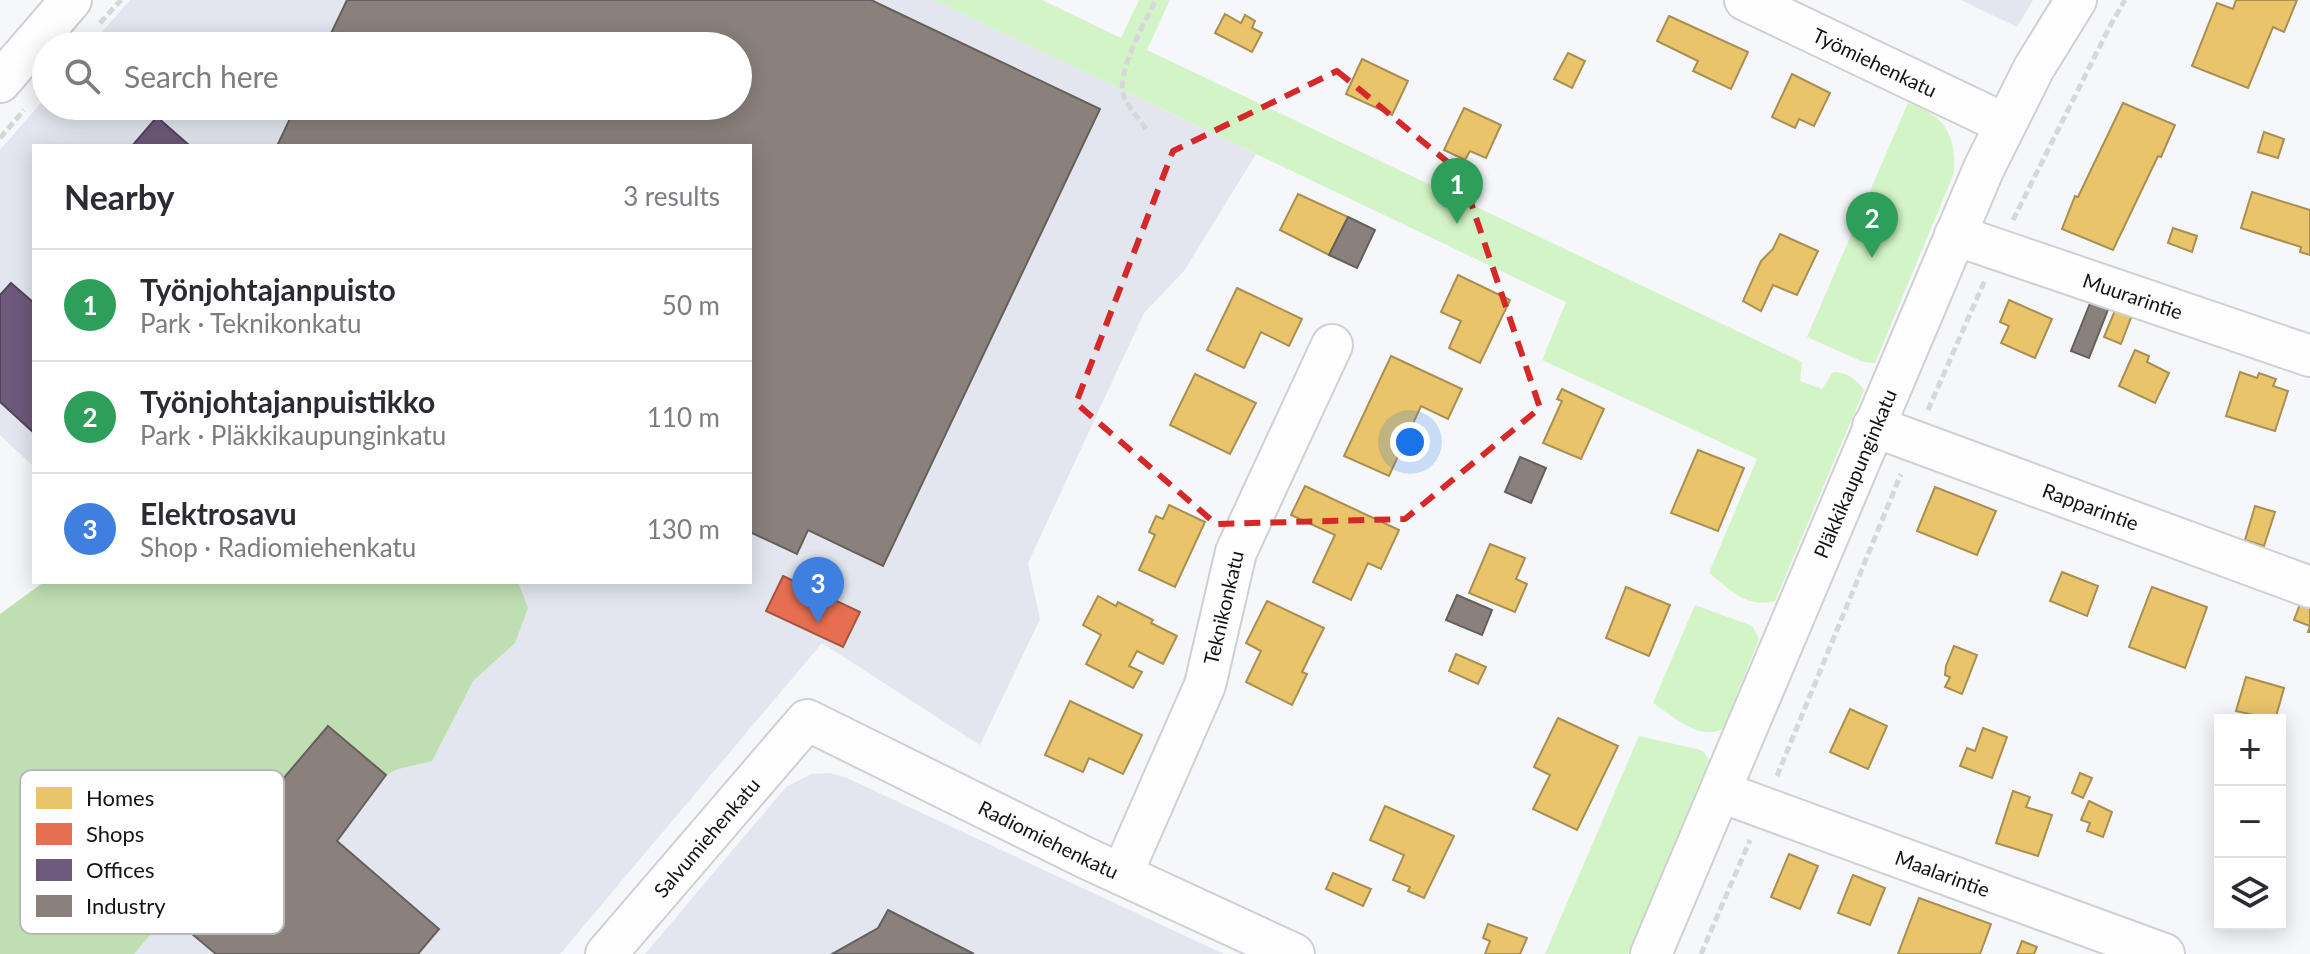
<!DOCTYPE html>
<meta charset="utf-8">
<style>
:root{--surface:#fff;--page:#f2f2f3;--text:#2b2b33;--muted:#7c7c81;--line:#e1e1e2;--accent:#626365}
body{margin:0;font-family:Lato,sans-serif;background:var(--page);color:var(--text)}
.controls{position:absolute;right:24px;bottom:24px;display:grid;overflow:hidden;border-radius:0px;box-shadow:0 4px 20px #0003}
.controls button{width:72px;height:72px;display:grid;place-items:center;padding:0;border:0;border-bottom:2px solid var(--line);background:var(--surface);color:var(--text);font:40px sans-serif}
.you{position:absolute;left:1410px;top:442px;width:28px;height:28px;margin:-20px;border:6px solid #fff;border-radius:50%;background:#1a73e8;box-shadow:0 0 0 12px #1a73e833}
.badge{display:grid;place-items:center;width:52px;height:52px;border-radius:50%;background:var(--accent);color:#fff;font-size:26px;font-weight:700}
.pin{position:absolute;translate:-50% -66px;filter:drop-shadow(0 2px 4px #0008)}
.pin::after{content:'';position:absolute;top:42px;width:28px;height:24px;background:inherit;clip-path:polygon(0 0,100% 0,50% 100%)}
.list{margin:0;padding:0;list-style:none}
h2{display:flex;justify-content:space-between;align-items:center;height:104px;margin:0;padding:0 32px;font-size:34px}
h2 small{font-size:26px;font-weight:400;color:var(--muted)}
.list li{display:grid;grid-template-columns:52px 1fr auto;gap:24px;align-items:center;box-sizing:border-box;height:112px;padding:0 32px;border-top:2px solid var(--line)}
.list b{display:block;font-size:30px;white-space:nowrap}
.list p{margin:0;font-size:26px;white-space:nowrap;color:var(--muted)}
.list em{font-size:26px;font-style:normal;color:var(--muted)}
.icon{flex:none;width:44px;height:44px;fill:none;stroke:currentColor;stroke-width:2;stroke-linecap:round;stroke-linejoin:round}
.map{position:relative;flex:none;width:2310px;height:954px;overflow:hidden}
.search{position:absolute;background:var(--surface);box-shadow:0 4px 20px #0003;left:32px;top:32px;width:720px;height:88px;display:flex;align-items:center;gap:20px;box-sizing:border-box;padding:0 28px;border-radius:44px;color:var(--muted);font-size:30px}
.panel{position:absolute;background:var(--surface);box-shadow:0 4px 20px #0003;left:32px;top:144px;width:720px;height:440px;border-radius:0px}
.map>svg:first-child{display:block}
.built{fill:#e3e6ee}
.green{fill:#d3f4c7}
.forest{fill:#bfdfb2}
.homes{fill:#e9c46a;stroke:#a98f50;stroke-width:2}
.shops{fill:#e76f51;stroke:#a7543f;stroke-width:2}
.offices{fill:#6d597a;stroke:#52445c;stroke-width:2}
.industry{fill:#8a817c;stroke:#66605d;stroke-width:2}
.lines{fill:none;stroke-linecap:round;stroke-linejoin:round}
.minor-casing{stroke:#cfd0d2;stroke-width:44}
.path{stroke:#d6d7d7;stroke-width:5;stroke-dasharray:8 4;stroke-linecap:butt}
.minor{stroke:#fefefe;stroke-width:40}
.marked{fill:none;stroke:#d62828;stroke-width:6;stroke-dasharray:16 10;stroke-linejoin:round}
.labels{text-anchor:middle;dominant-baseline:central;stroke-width:8;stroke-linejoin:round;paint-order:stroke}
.street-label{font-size:20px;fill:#131415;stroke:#fff}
.key{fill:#fff;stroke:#b8b8b9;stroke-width:2}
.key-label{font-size:22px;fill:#131415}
</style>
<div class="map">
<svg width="2310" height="954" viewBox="0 0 2310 954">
<rect width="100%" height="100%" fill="#f5f7fa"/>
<!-- built -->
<g class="built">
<polygon points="130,0 934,0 1256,154 1184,271 1144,313 1028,563 1040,619 980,745 822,643 560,954 134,954 328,726 157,582 750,582 750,146 34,146 34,467 0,435 0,150 46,97 46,106 738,106 738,46 90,46"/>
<polygon points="1961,0 2033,0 2017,27"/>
<polygon points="830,773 847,778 1224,954 645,954 786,787 811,774"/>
</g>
<!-- green -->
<g class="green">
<path d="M934,0H1042L1121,38L1139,0H1170L1147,50L1802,362L1800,381L1822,389L1833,372C1845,371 1858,380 1864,390L1775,601C1747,609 1728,588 1709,573L1757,459L1542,360L1566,302Z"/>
<path d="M1908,103C1945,116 1956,134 1954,173L1875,363L1863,362L1807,337Z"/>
<path d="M1695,605L1747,624L1753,627L1759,639L1723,729C1698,741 1673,716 1653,703Z"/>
<polygon points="1639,736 1697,749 1703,751 1709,760 1628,954 1545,954"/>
</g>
<!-- forest -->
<polygon class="forest" points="44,582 518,582 528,608 515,643 473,681 432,761 398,769 386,775 328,727 134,954 0,954 0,614"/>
<!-- homes -->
<g class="homes">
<polygon points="2236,0 2297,0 2284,32 2273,27 2248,88 2192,66 2217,3 2233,9"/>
<polygon points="1225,14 1241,23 1245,15 1255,21 1252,28 1262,33 1252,52 1215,33"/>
<polygon points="1669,16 1748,52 1731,89 1693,71 1698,61 1657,41"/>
<polygon points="1568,53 1585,61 1572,88 1554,79"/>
<polygon points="1362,59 1408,81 1392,115 1346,94"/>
<polygon points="1792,74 1830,93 1814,126 1799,119 1795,128 1772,117"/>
<polygon points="2123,103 2175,125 2161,157 2158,156 2113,250 2062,229 2075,196 2078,197"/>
<polygon points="1464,108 1501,125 1486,158 1470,151 1465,160 1444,150"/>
<polygon points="2264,132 2284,139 2278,158 2258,152"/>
<polygon points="2252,192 2310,210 2310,255 2300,252 2301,247 2241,228"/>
<polygon points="1298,194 1348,217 1329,255 1280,230"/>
<polygon points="2173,228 2197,236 2192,252 2168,243"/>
<polygon points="1780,234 1818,251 1797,295 1773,285 1761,311 1743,301 1761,261 1773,249"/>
<polygon points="1458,275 1510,300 1480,363 1449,348 1461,321 1441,312"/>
<polygon points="1237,288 1302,319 1289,346 1261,332 1244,368 1207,350"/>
<polygon points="2009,300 2052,319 2035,358 2001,343 2009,326 2000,322"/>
<polygon points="2116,308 2132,315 2121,344 2104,337"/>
<polygon points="2135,350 2149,356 2147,362 2169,373 2155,403 2119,386"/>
<polygon points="1391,356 1462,389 1448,419 1421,406 1389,476 1344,456"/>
<polygon points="2240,372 2257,378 2259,373 2276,379 2273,386 2288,391 2275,431 2226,416"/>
<polygon points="1195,374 1256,403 1230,454 1170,425"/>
<polygon points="1562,389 1604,409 1581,459 1543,443 1562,401 1557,399"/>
<polygon points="1698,450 1744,468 1718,531 1671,513"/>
<polygon points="1305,486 1399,530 1381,569 1368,563 1351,600 1313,582 1335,535 1291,515"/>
<polygon points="1935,487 1996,511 1977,555 1917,531"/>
<polygon points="1169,505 1205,522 1175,587 1139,570 1155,535 1149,532 1156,516 1163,519"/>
<polygon points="2255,506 2275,512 2264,546 2245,540"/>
<polygon points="1490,544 1525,558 1516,579 1527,584 1515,612 1469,593"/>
<polygon points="2062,572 2098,586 2087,616 2050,601"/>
<polygon points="1626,587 1670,605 1649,656 1606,638"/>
<polygon points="2152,587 2207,607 2185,668 2129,647"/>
<polygon points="1098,596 1116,606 1118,602 1153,620 1151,623 1177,636 1163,664 1137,651 1129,666 1142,672 1133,688 1086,664 1101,635 1083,625"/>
<polygon points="2302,599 2310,602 2310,632 2308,632 2310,626 2294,620"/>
<polygon points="1267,601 1324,628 1302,672 1307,674 1292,705 1246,682 1261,651 1246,643"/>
<polygon points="1954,646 1977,655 1962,694 1945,687 1950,677 1945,675 1946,666"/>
<polygon points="1456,654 1486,667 1478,684 1449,671"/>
<polygon points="2246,677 2284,688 2275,720 2236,711"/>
<polygon points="1070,701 1142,735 1123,774 1089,758 1083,772 1045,755"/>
<polygon points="1850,709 1887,726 1868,769 1830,752"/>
<polygon points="1558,718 1618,746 1577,830 1533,809 1550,775 1534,767"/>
<polygon points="1983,728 2007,737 1992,778 1960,766 1967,748 1975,751"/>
<polygon points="2080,773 2092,778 2083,798 2072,793"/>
<polygon points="2013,791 2030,797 2026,807 2052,815 2038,856 1996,843"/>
<polygon points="2089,801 2112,812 2103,837 2087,831 2090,823 2081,820"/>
<polygon points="1385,806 1454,836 1424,898 1408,891 1410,887 1393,880 1404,855 1370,840"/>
<polygon points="1789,854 1818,866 1800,909 1771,897"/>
<polygon points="1333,873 1371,889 1363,906 1326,889"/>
<polygon points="1853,875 1885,888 1870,925 1838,913"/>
<polygon points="1919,898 1991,924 1980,954 1898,954"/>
<polygon points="1488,924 1527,938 1520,954 1485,954 1490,941 1483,938"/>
<polygon points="2022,941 2037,947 2034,954 2017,954"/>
</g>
<!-- shops -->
<polygon class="shops" points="783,576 860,612 843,647 766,611"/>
<!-- offices -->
<g class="offices">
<polygon points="157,117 190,146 132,146"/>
<polygon points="11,283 34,303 34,433 0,402 0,295"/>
</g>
<!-- industry -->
<g class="industry">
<polygon points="347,0 871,0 1100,109 883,566 808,530 797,554 750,532 750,146 277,146 296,106 738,106 738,46 325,46"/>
<polygon points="1348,217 1375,230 1357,268 1329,255"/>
<polygon points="2091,301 2109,307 2089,358 2071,351"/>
<polygon points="1520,457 1546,468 1531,503 1505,492"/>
<polygon points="1457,595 1492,610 1482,635 1446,620"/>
<polygon points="328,726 386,775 337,841 439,929 418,954 216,954 168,914"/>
<polygon points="888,910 974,954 832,954 878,928"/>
</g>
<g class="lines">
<defs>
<g id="minor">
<path id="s1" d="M1745,0L2005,124"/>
<polyline points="0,82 71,0"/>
<path id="s2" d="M1955,235L2310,356"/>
<path id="s3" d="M1873,426L2310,587"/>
<path id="s4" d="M1721,792L2164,954"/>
<path id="s5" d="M1122,874L1205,685L1236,552L1332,345"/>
<path id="s6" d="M606,954L807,720L1086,858L1294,954"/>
<path id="s7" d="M1651,954L1984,168L2034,68L2076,0"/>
</g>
</defs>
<!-- minor casing -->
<use href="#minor" class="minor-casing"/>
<!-- path -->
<g class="path">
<polyline points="100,23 121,0"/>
<path d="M1146,129C1140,120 1129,108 1124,97C1115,74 1145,22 1156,0"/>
<polyline points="0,138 24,110"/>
<polyline points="2013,220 2110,26 2125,0"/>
<polyline points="1928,410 1985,280"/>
<polyline points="1777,776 1901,474"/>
<polyline points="1701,954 1750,840"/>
</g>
<!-- minor -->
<use href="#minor" class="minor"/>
</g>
<!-- marked area -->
<path class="marked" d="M1337,71L1461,173L1540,408L1405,519L1216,524L1076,403L1173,151Z"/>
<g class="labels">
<!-- street labels -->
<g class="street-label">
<text stroke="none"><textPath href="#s1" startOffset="144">Työmiehenkatu</textPath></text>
<text stroke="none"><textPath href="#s2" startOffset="188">Muurarintie</textPath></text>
<text stroke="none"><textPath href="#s7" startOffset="522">Pläkkikaupunginkatu</textPath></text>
<text stroke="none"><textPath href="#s3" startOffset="232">Rapparintie</textPath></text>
<text stroke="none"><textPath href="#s5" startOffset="286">Teknikonkatu</textPath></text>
<text stroke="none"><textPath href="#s6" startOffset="154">Salvumiehenkatu</textPath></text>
<text stroke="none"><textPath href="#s6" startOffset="578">Radiomiehenkatu</textPath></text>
<text stroke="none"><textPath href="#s4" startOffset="236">Maalarintie</textPath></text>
</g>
</g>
<!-- legend -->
<rect x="20" y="770" width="264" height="164" rx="12" class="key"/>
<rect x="36" y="787" width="36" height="22" fill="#e9c46a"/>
<rect x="36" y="823" width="36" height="22" fill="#e76f51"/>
<rect x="36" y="859" width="36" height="22" fill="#6d597a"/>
<rect x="36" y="895" width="36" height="22" fill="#8a817c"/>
<g class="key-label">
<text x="86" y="806">Homes</text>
<text x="86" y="842">Shops</text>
<text x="86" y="878">Offices</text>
<text x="86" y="914">Industry</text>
</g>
</svg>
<div class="controls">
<button>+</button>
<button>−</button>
<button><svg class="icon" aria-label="layers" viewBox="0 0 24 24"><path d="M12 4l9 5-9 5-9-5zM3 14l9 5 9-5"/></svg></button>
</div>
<div class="you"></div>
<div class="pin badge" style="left:1457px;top:224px;background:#2e9e5b">1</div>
<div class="pin badge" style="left:1872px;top:258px;background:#2e9e5b">2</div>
<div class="pin badge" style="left:818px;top:623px;background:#3f7fe0">3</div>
<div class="search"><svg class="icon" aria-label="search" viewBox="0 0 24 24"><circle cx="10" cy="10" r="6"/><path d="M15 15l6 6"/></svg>Search here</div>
<section class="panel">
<h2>Nearby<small>3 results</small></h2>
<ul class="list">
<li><span class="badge" style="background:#2e9e5b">1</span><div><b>Työnjohtajanpuisto</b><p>Park · Teknikonkatu</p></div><em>50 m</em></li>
<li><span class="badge" style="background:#2e9e5b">2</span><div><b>Työnjohtajanpuistikko</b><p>Park · Pläkkikaupunginkatu</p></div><em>110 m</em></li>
<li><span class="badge" style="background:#3f7fe0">3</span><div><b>Elektrosavu</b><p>Shop · Radiomiehenkatu</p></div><em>130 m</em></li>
</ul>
</section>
</div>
